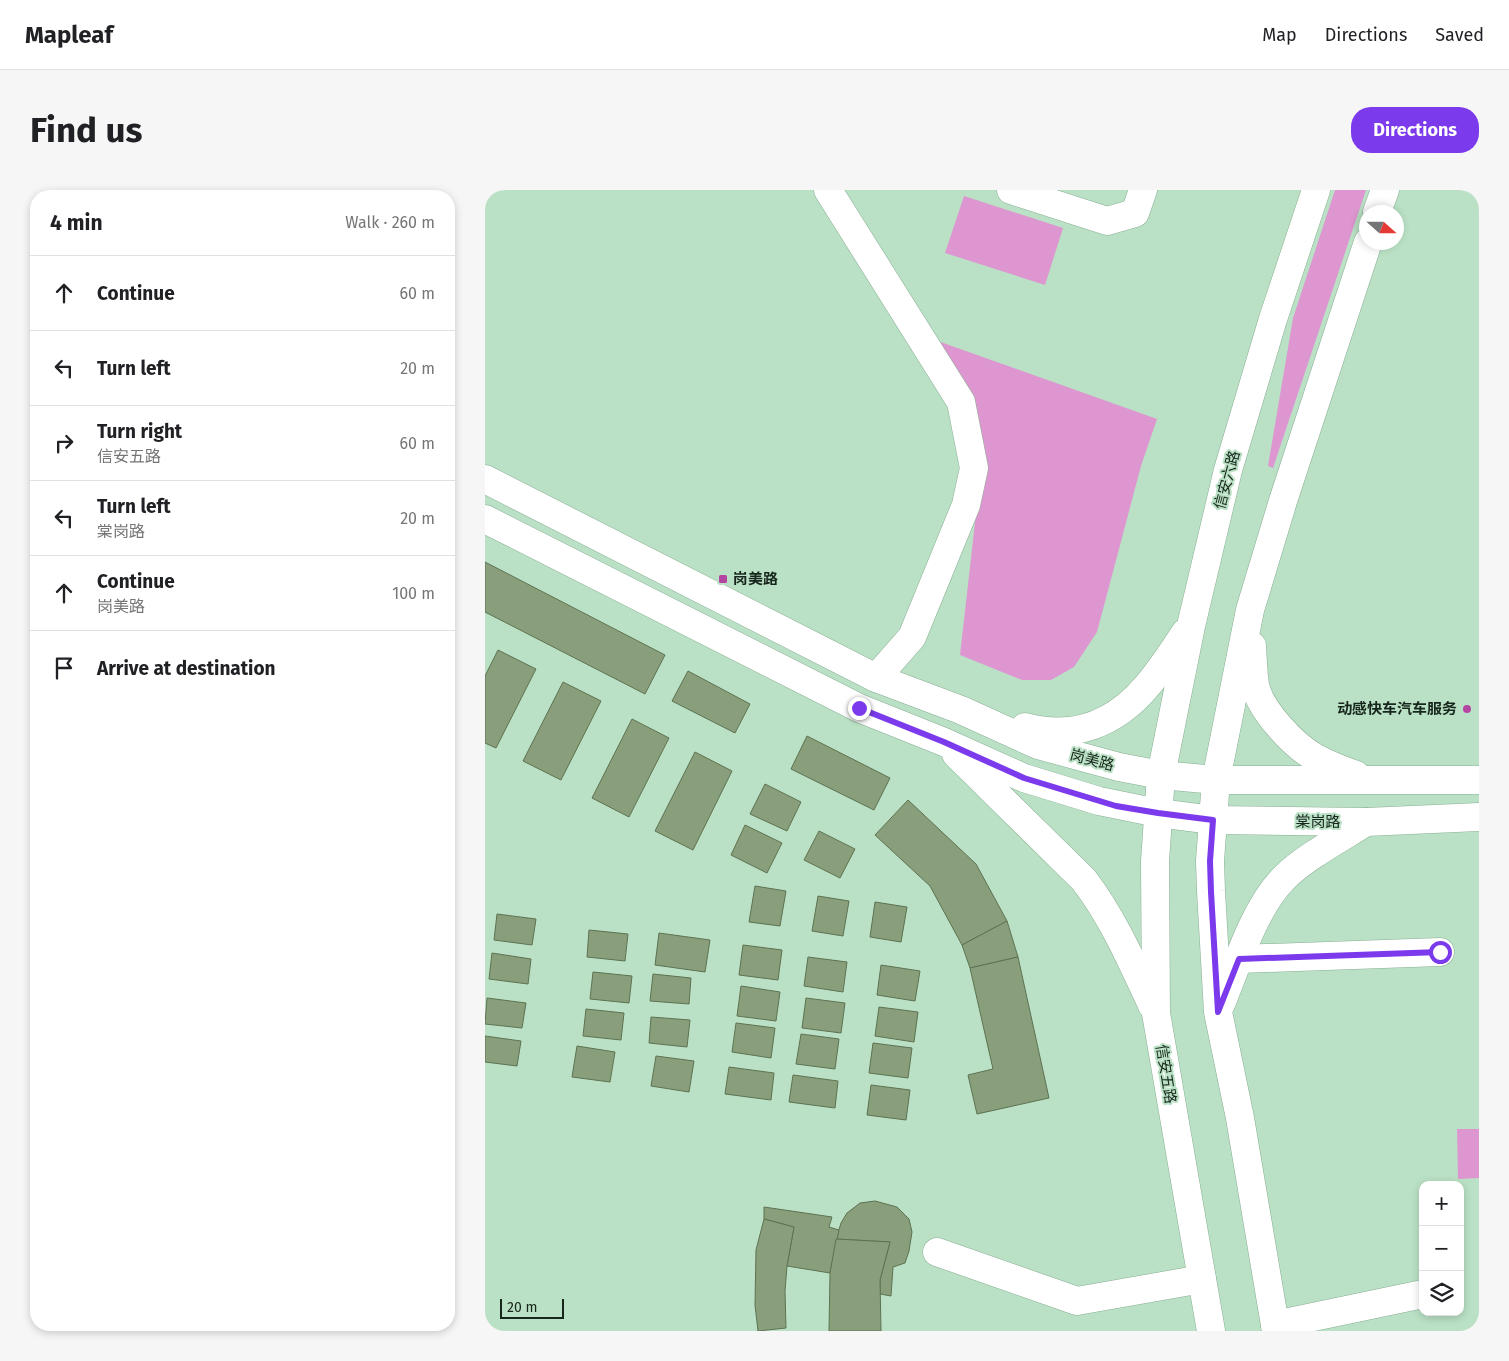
<!DOCTYPE html>
<meta charset="utf-8">
<style>
:root{--surface:#fff;--page:#f6f6f6;--text:#202124;--muted:#757577;--line:#e0e0e0;--accent:#7c3aed}
body{margin:0;font-family:"Fira Sans","Noto Sans SC",sans-serif;background:var(--page);color:var(--text)}
.controls{position:absolute;right:15px;bottom:15px;display:grid;overflow:hidden;border-radius:10px;box-shadow:0 2px 8px #0003}
.controls button{width:45px;height:45px;display:grid;place-items:center;padding:0;border:0;border-bottom:1px solid var(--line);background:var(--surface);color:var(--text);font:25px sans-serif}
.compass{position:absolute;left:874px;top:15px;width:45px;height:45px;border-radius:50%;background:var(--surface);box-shadow:0 2px 8px #0003;rotate:111deg}
.scale{position:absolute;left:15px;bottom:12px;width:64px;box-sizing:border-box;padding-left:5px;border:2px solid #17261c;border-top:0;font-size:14px;line-height:18px;white-space:nowrap;color:#17261c;-webkit-text-stroke:4px #bae1c5;paint-order:stroke}
.stop{position:absolute;width:15px;height:15px;margin:-11px;border:4px solid #7c3aed;border-radius:50%;background:#fff}
.stop.end{background:#7c3aed;border-color:#fff;box-shadow:0 1px 5px #0008}
.list{margin:0;padding:0;list-style:none}
h2{display:flex;justify-content:space-between;align-items:center;height:65px;margin:0;padding:0 20px;font-size:21px}
h2 small{font-size:16px;font-weight:400;color:var(--muted)}
.list li{display:grid;grid-template-columns:32px 1fr auto;gap:15px;align-items:center;box-sizing:border-box;height:75px;padding:0 20px;border-top:1px solid var(--line)}
.list b{display:block;font-size:19px;white-space:nowrap}
.list p{margin:0;font-size:16px;white-space:nowrap;color:var(--muted)}
.list em{font-size:16px;font-style:normal;color:var(--muted)}
.icon{flex:none;width:28px;height:28px;fill:none;stroke:currentColor;stroke-width:2;stroke-linecap:round;stroke-linejoin:round}
.map{position:relative;flex:none;width:994px;height:1141px;overflow:hidden;border-radius:20px}
header{display:flex;align-items:center;gap:30px;box-sizing:border-box;height:70px;padding:0 25px;background:var(--surface);border-bottom:1px solid var(--line)}
header strong{font-size:24px}
nav{display:flex;gap:28px;margin-inline-start:auto;font-size:18px}
.intro{display:flex;align-items:center;justify-content:space-between;box-sizing:border-box;height:120px;padding:0 30px}
h1{margin:0;font-size:35px}
.button{padding:12px 22px;border-radius:20px;background:var(--accent);color:#fff;font-size:18px;font-weight:700}
main{display:flex;gap:30px;padding:0 30px}
aside{flex:1;background:var(--surface);border-radius:20px;box-shadow:0 2px 8px #0003}
.map>svg:first-child{display:block}
.green{fill:#de96d0}
.building{fill:#899f7c;stroke:#5d7251}
.lines{fill:none;stroke-linecap:round;stroke-linejoin:round}
.minor-casing{stroke:#88ae93;stroke-width:29}
.major-casing{stroke:#88ae93;stroke-width:29}
.minor{stroke:#fff;stroke-width:28}
.major{stroke:#fff;stroke-width:28}
.route{stroke:#7c3aed;stroke-width:6}
.poi-dot{fill:#b344a2;stroke:#bae1c5;stroke-width:2}
.labels{text-anchor:middle;dominant-baseline:central;stroke-width:4;stroke-linejoin:round;paint-order:stroke}
.street-label{font-size:15px;fill:#17261c;stroke:#bae1c5}
.poi-label{font-size:15px;font-weight:bold;fill:#17261c;stroke:#bae1c5;text-anchor:start}
</style>
<header>
<strong>Mapleaf</strong>
<nav><a>Map</a><a>Directions</a><a>Saved</a></nav>
</header>
<div class="intro"><h1>Find us</h1><a class="button">Directions</a></div>
<main>
<aside>
<h2>4 min<small>Walk · 260 m</small></h2>
<ul class="list">
<li><svg class="icon" aria-label="ahead" viewBox="0 0 24 24"><path d="M12 20V5M6 11l6-6 6 6"/></svg><div><b>Continue</b></div><em>60 m</em></li>
<li><svg class="icon" aria-label="left" viewBox="0 0 24 24"><path d="M17 20v-9H6M10 6l-5 5 5 5"/></svg><div><b>Turn left</b></div><em>20 m</em></li>
<li><svg class="icon" aria-label="right" viewBox="0 0 24 24"><path d="M7 20v-9h11M14 6l5 5-5 5"/></svg><div><b>Turn right</b><p>信安五路</p></div><em>60 m</em></li>
<li><svg class="icon" aria-label="left" viewBox="0 0 24 24"><path d="M17 20v-9H6M10 6l-5 5 5 5"/></svg><div><b>Turn left</b><p>棠岗路</p></div><em>20 m</em></li>
<li><svg class="icon" aria-label="ahead" viewBox="0 0 24 24"><path d="M12 20V5M6 11l6-6 6 6"/></svg><div><b>Continue</b><p>岗美路</p></div><em>100 m</em></li>
<li><svg class="icon" aria-label="arrive" viewBox="0 0 24 24"><path d="M6 21V4h12l-3 4 3 4H6"/></svg><div><b>Arrive at destination</b></div></li>
</ul>
</aside>
<div class="map">
<svg width="994" height="1141" viewBox="0 0 994 1141">
<rect width="100%" height="100%" fill="#bae1c5"/>
<!-- green -->
<g class="green">
<polygon points="850,0 881,0 788,278 783,276 808,128"/>
<polygon points="479,6 578,38 560,95 460,63"/>
<polygon points="447,149 672,229 656,276 612,442 589,477 566,490 537,490 475,465 497,271 489,207"/>
<polygon points="972,939 994,939 994,988 973,989"/>
</g>
<!-- building -->
<g class="building">
<polygon points="0,372 180,465 160,504 0,422"/>
<polygon points="13,460 51,479 11,558 0,553 0,486"/>
<polygon points="203,481 265,514 250,543 187,511"/>
<polygon points="78,492 116,511 76,590 38,571"/>
<polygon points="147,529 184,548 144,627 107,608"/>
<polygon points="322,546 405,588 389,620 306,579"/>
<polygon points="210,562 247,581 208,660 170,641"/>
<polygon points="280,594 316,612 302,641 265,624"/>
<polygon points="423,610 491,674 522,731 477,755 445,696 390,645"/>
<polygon points="260,635 297,653 282,683 246,665"/>
<polygon points="334,641 370,659 355,688 319,670"/>
<polygon points="270,696 301,701 295,736 264,732"/>
<polygon points="333,706 364,711 358,746 327,741"/>
<polygon points="390,712 422,717 416,752 385,747"/>
<polygon points="12,724 51,729 47,755 9,750"/>
<polygon points="522,731 533,767 485,778 477,755"/>
<polygon points="104,740 143,744 140,771 102,767"/>
<polygon points="174,743 225,750 220,782 170,775"/>
<polygon points="258,755 297,760 293,790 254,785"/>
<polygon points="7,763 46,769 43,794 4,789"/>
<polygon points="323,767 362,772 358,802 319,796"/>
<polygon points="533,767 564,908 492,924 483,885 508,879 485,778"/>
<polygon points="396,775 435,781 430,811 392,805"/>
<polygon points="108,782 147,786 144,813 105,809"/>
<polygon points="168,784 206,788 204,814 165,811"/>
<polygon points="256,796 295,802 291,831 252,826"/>
<polygon points="2,808 41,813 37,838 0,834"/>
<polygon points="321,808 360,813 356,843 317,838"/>
<polygon points="394,817 433,822 429,852 390,846"/>
<polygon points="101,819 139,823 136,850 98,846"/>
<polygon points="166,827 205,830 202,857 164,853"/>
<polygon points="251,833 290,838 286,868 247,862"/>
<polygon points="316,844 354,849 350,879 311,874"/>
<polygon points="0,846 36,851 32,876 0,872"/>
<polygon points="388,853 427,858 423,888 384,883"/>
<polygon points="92,856 130,862 125,892 87,887"/>
<polygon points="171,866 209,871 204,902 166,896"/>
<polygon points="244,877 289,883 286,910 240,904"/>
<polygon points="308,885 353,891 350,918 304,912"/>
<polygon points="386,895 425,900 421,930 382,925"/>
<polygon points="390,1011 412,1017 424,1029 427,1042 424,1061 420,1073 408,1077 406,1106 395,1104 395,1090 405,1052 351,1049 356,1033 362,1023 375,1013"/>
<polygon points="279,1017 347,1027 344,1037 354,1040 345,1083 302,1076 309,1037 279,1029"/>
<polygon points="279,1029 309,1037 302,1076 300,1101 301,1138 273,1141 270,1115 271,1060"/>
<polygon points="351,1049 405,1052 395,1090 396,1141 344,1141 345,1083"/>
</g>
<g class="lines">
<defs>
<g id="minor">
<polyline points="343,0 476,212 489,278 481,315 427,447 391,488"/>
<polyline points="526,0 622,31 650,23 658,0"/>
<polyline points="754,769 955,762"/>
<polyline points="452,1062 592,1111 717,1089"/>
<polyline points="790,1135 938,1104"/>
</g>
<g id="major">
<polyline points="892,22 900,0"/>
<polyline points="0,289 391,488 476,520 553,555 634,577 676,585 731,590 994,590"/>
<polyline points="0,329 374,518 459,552 539,588 614,611 673,623 728,630 881,632 994,627"/>
<path d="M767,456C768,469 768,482 770,495C775,520 809,556 831,568C844,575 857,580 871,585"/>
<path d="M540,537C588,550 630,534 662,496C676,480 688,461 700,443"/>
<path d="M471,564L599,690C628,728 647,772 667,815"/>
<path d="M736,814C752,775 769,718 799,688C820,667 856,648 881,632"/>
<polyline points="726,1141 671,823 670,671 676,585 706,436 743,280 788,129 831,0"/>
<polyline points="791,1141 755,928 733,822 726,701 725,671 728,630 731,590 765,420 798,311 883,52"/>
</g>
</defs>
<!-- minor casing -->
<use href="#minor" class="minor-casing"/>
<!-- major casing -->
<use href="#major" class="major-casing"/>
<!-- minor -->
<use href="#minor" class="minor"/>
<!-- major -->
<use href="#major" class="major"/>
</g>
<g class="lines">
<!-- route -->
<polyline class="route" points="374,518 459,552 539,588 631,616 673,623 728,630 725,671 726,702 733,822 754,769 955,762"/>
</g>
<!-- markers -->
<g class="poi-dot">
<rect x="233" y="384" width="10" height="10" rx="2.5"/>
<circle cx="982" cy="519" r="5"/>
</g>
<g class="labels">
<!-- street labels -->
<g class="street-label">
<text transform="translate(742 290) rotate(-75)">信安六路</text>
<text transform="translate(607 570) rotate(15)">岗美路</text>
<text x="833" y="632">棠岗路</text>
<text transform="translate(681 884) rotate(81)">信安五路</text>
</g>
<!-- poi labels -->
<g class="poi-label">
<text x="248" y="389">岗美路</text>
<text x="972" y="519" text-anchor="end">动感快车汽车服务</text>
</g>
</g>
</svg>
<div class="controls">
<button>+</button>
<button>−</button>
<button><svg class="icon" aria-label="layers" viewBox="0 0 24 24"><path d="M12 4l9 5-9 5-9-5zM3 14l9 5 9-5"/></svg></button>
</div>
<svg class="compass" viewBox="-18 -18 36 36"><path d="M0-13l5 13h-10z" fill="#e53935"/><path d="M0 13l5-13h-10z" fill="#757577"/></svg>
<div class="scale">20 m</div>
<div class="stop" style="left:955px;top:762px"></div>
<div class="stop end" style="left:374px;top:518px"></div>
</div>
</main>
